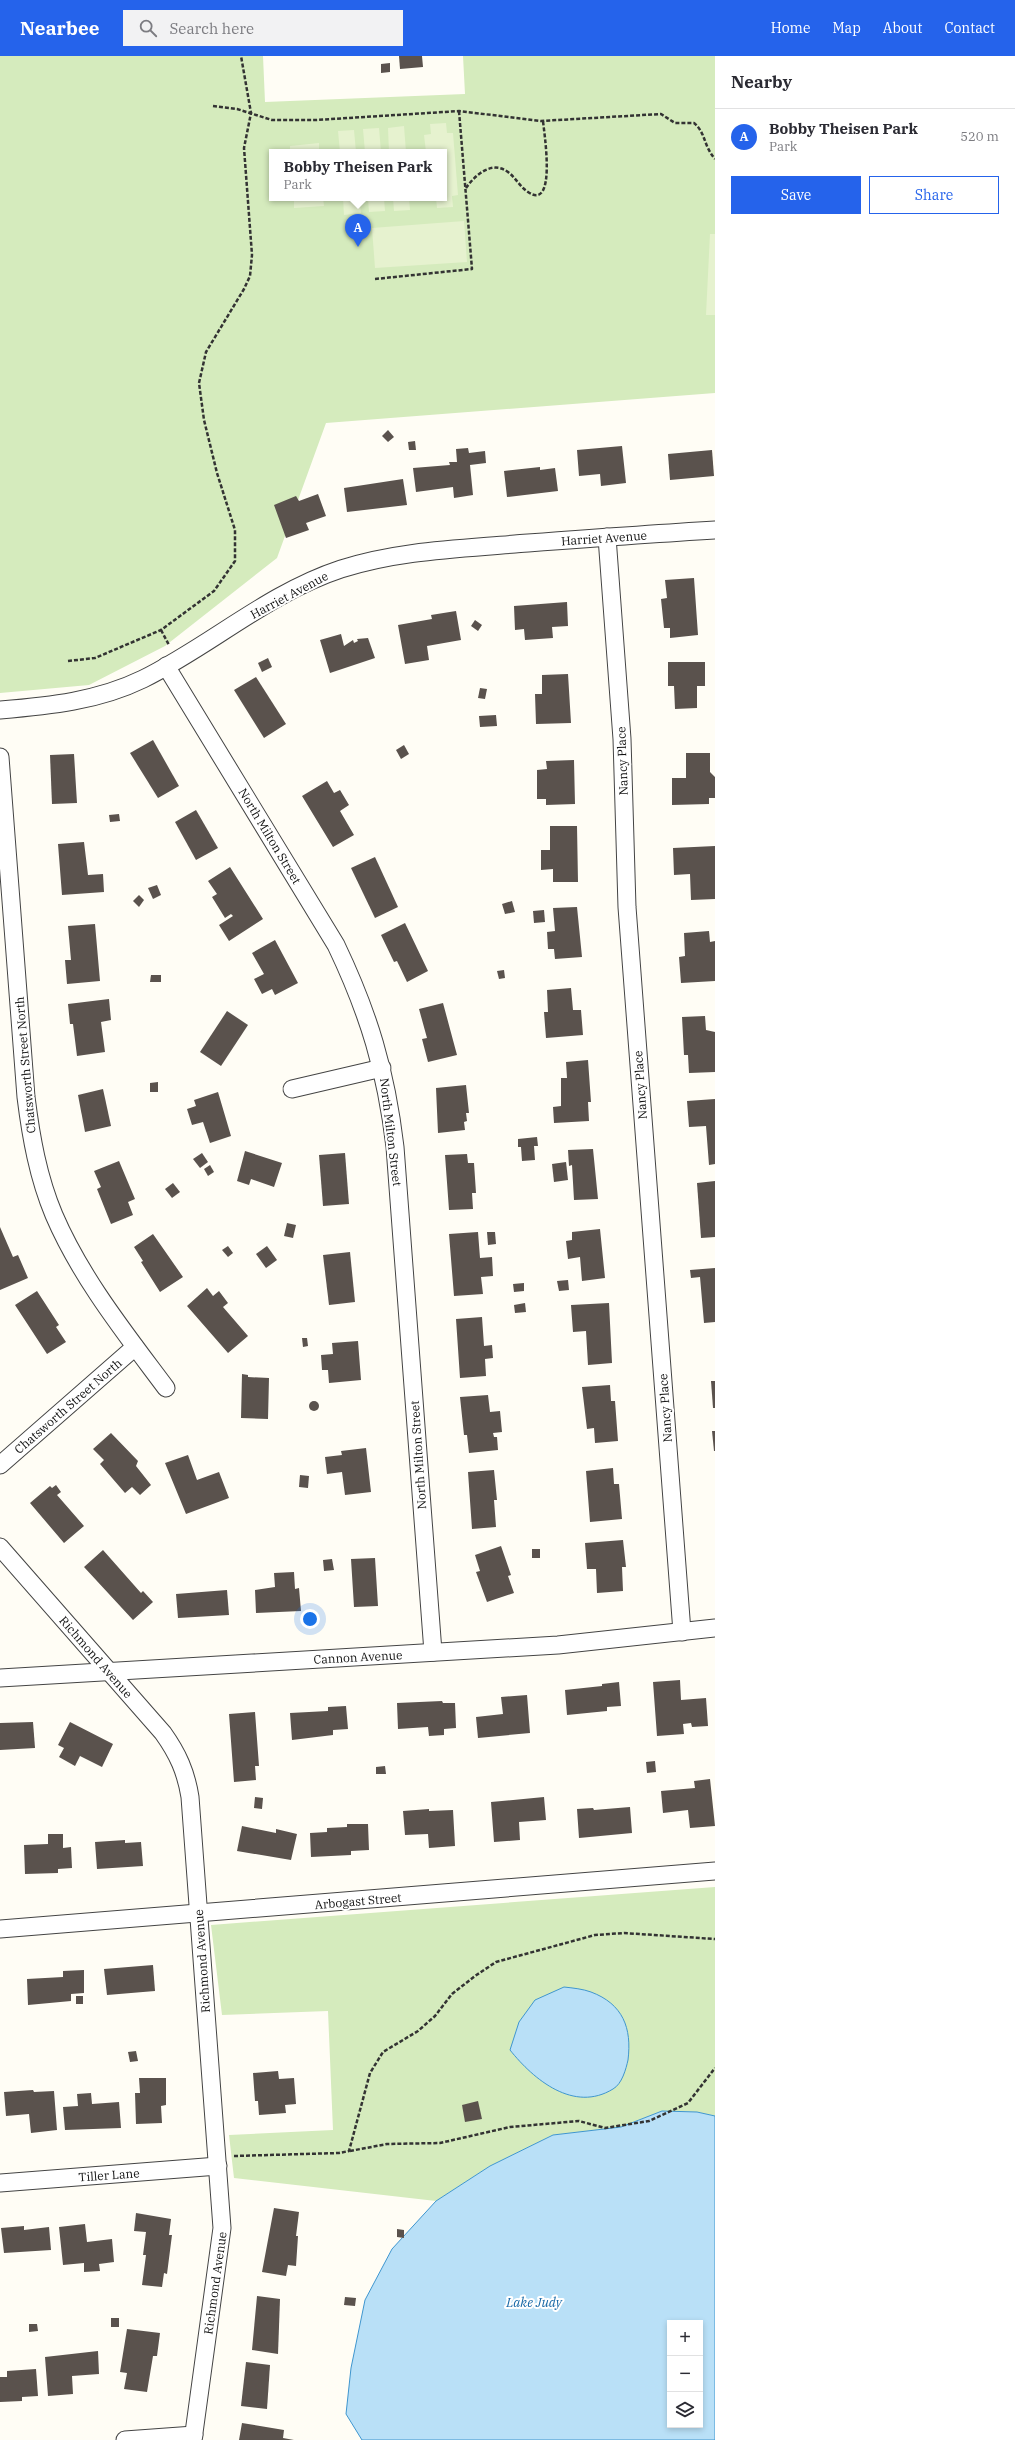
<!DOCTYPE html>
<meta charset="utf-8">
<style>
:root{--surface:#fff;--page:#f2f2f3;--text:#2b2b33;--muted:#7c7c81;--line:#e1e1e2;--accent:#2563eb}
body{margin:0;font-family:"IBM Plex Serif",serif;background:var(--page);color:var(--text)}
.controls{position:absolute;right:12px;bottom:12px;display:grid;overflow:hidden;border-radius:0px;box-shadow:0 2px 6px #0003}
.controls button{width:36px;height:36px;display:grid;place-items:center;padding:0;border:0;border-bottom:1px solid var(--line);background:var(--surface);color:var(--text);font:20px sans-serif}
.you{position:absolute;left:310px;top:1563px;width:14px;height:14px;margin:-10px;border:3px solid #fff;border-radius:50%;background:#1a73e8;box-shadow:0 0 0 6px #1a73e833}
.badge{display:grid;place-items:center;width:26px;height:26px;border-radius:50%;background:var(--accent);color:#fff;font-size:13px;font-weight:700}
.pin{position:absolute;translate:-50% -33px;filter:drop-shadow(0 1px 2px #0008)}
.pin::after{content:'';position:absolute;top:21px;width:14px;height:12px;background:inherit;clip-path:polygon(0 0,100% 0,50% 100%)}
.popup{position:absolute;left:269px;top:93px;width:178px;height:52px;box-sizing:border-box;display:grid;place-content:center;border-radius:0px;background:var(--surface);filter:drop-shadow(0 1px 3px #0005);font-size:13px;white-space:nowrap;color:var(--muted)}
.popup b{font-size:15px;color:var(--text)}
.popup::after{content:'';position:absolute;left:50%;top:100%;margin-left:-8px;border:8px solid transparent;border-top-color:var(--surface)}
.list{margin:0;padding:0;list-style:none}
h2{display:flex;justify-content:space-between;align-items:center;height:52px;margin:0;padding:0 16px;font-size:17px}
h2 small{font-size:13px;font-weight:400;color:var(--muted)}
.list li{display:grid;grid-template-columns:26px 1fr auto;gap:12px;align-items:center;box-sizing:border-box;height:56px;padding:0 16px;border-top:1px solid var(--line)}
.list b{display:block;font-size:15px;white-space:nowrap}
.list p{margin:0;font-size:13px;white-space:nowrap;color:var(--muted)}
.list em{font-size:13px;font-style:normal;color:var(--muted)}
.actions{display:flex;gap:8px;padding:12px 16px}
.actions a{flex:1;padding:9px 0;border:1px solid var(--accent);border-radius:0px;text-align:center;font-size:14px;color:var(--accent)}
.actions .main{background:var(--accent);color:#fff}
.icon{flex:none;width:22px;height:22px;fill:none;stroke:currentColor;stroke-width:2;stroke-linecap:round;stroke-linejoin:round}
.map{position:relative;flex:none;width:715px;height:2384px;overflow:hidden}
header{display:flex;align-items:center;gap:24px;box-sizing:border-box;height:56px;padding:0 20px;background:var(--accent);color:#fff}
header strong{font-size:19px}
nav{display:flex;gap:22px;margin-inline-start:auto;font-size:14px}
.search{width:280px;height:36px;background:var(--page);display:flex;align-items:center;gap:10px;box-sizing:border-box;padding:0 14px;border-radius:0px;color:var(--muted);font-size:15px}
main{display:flex}
aside{flex:1;background:var(--surface)}
.map>svg:first-child{display:block}
.green{fill:#d5ebbd;fill-rule:evenodd}
.pitch{fill:#e6f2cf}
.water{fill:#b9e0f7;stroke:#3f96cf;fill-rule:evenodd}
.building{fill:#5a524d}
.lines{fill:none;stroke-linecap:round;stroke-linejoin:round}
.minor-casing{stroke:#444;stroke-width:19}
.path{stroke:#333;stroke-width:2.5;stroke-dasharray:4 2;stroke-linecap:butt}
.minor{stroke:#fff;stroke-width:17}
.labels{text-anchor:middle;dominant-baseline:central;stroke-width:4;stroke-linejoin:round;paint-order:stroke}
.street-label{font-size:12px;fill:#111;stroke:#fff}
.water-label{font-size:13px;font-style:italic;fill:#1768a6;stroke:#fff}
</style>
<header>
<strong>Nearbee</strong>
<div class="search"><svg class="icon" aria-label="search" viewBox="0 0 24 24"><circle cx="10" cy="10" r="6"/><path d="M15 15l6 6"/></svg>Search here</div>
<nav><a>Home</a><a>Map</a><a>About</a><a>Contact</a></nav>
</header>
<main>
<div class="map">
<svg width="715" height="2384" viewBox="0 0 715 2384">
<rect width="100%" height="100%" fill="#fffdf5"/>
<!-- green -->
<g class="green">
<path d="M0,0H263L265,46L465,38L463,0H715V337L326,367L277,502L165,590L89,629L0,637ZM272,96H444V142H272Z"/>
<polygon points="715,1831 715,2060 697,2056 662,2055 621,2071 553,2079 490,2110 436,2145 234,2122 229,2079 333,2074 328,1955 222,1959 211,1869"/>
</g>
<!-- pitch -->
<g class="pitch">
<polygon points="446,67 447,77 453,77 458,139 452,140 453,151 437,152 436,142 444,142 444,96 426,96 424,79 431,78 430,68"/>
<polygon points="404,70 406,96 389,96 388,72"/>
<polygon points="379,72 381,96 365,96 363,73"/>
<polygon points="354,74 356,96 340,96 338,75"/>
<polygon points="319,87 319,96 290,96 290,90"/>
<polygon points="294,142 323,142 324,150 294,152"/>
<polygon points="343,142 359,142 361,157 344,159"/>
<polygon points="368,142 384,142 385,155 369,156"/>
<polygon points="393,142 409,142 410,154 394,155"/>
<polygon points="464,165 467,206 375,212 372,172"/>
<polygon points="710,178 715,178 715,259 706,259"/>
</g>
<!-- water -->
<g class="water">
<path d="M564,1931C573,1932 583,1933 591,1936C623,1948 632,1972 628,2004C626,2013 622,2028 613,2033C574,2057 534,2024 510,1994L519,1966L535,1944Z"/>
<path d="M662,2055L697,2056L715,2060V2384H362L346,2358L351,2312L365,2244L392,2193L436,2145L490,2110L553,2079L621,2071ZM670,2267H700V2369H670Z"/>
</g>
<!-- building -->
<g class="building">
<polygon points="399,0 422,0 423,11 400,13"/>
<polygon points="390,7 390,16 381,17 381,8"/>
<polygon points="388,374 394,381 388,386 382,380"/>
<polygon points="415,385 416,394 409,394 408,386"/>
<polygon points="622,390 626,427 601,430 600,418 579,420 577,394"/>
<polygon points="468,392 469,397 485,395 486,407 470,409 473,439 454,442 453,431 416,436 413,412 450,409 449,406 457,406 456,393"/>
<polygon points="712,394 714,420 670,424 668,398"/>
<polygon points="540,411 540,414 555,412 558,435 507,441 504,415"/>
<polygon points="403,423 407,449 347,456 344,432"/>
<polygon points="318,438 326,460 306,467 309,474 286,482 274,449 296,440 299,445"/>
<polygon points="694,522 698,579 670,582 670,572 664,572 661,543 667,542 665,524"/>
<polygon points="567,546 568,570 552,571 553,582 525,584 524,573 515,574 514,550"/>
<polygon points="456,555 461,584 427,590 429,604 405,608 398,569 432,563 431,559"/>
<polygon points="475,564 482,569 478,575 471,570"/>
<polygon points="341,578 344,590 353,584 354,587 358,585 357,583 368,582 375,602 330,617 320,584"/>
<polygon points="268,602 272,611 262,616 258,607"/>
<polygon points="668,606 705,606 705,630 697,630 697,652 675,653 674,630 668,630"/>
<polygon points="568,618 571,667 536,668 535,638 542,638 542,619"/>
<polygon points="256,621 286,668 264,682 234,634"/>
<polygon points="480,632 487,633 485,643 478,642"/>
<polygon points="496,659 497,670 480,671 479,660"/>
<polygon points="153,684 179,730 158,742 130,697"/>
<polygon points="404,689 409,698 401,703 396,694"/>
<polygon points="686,697 710,697 710,716 715,721 715,742 709,742 709,748 672,749 672,722 686,722"/>
<polygon points="74,698 77,747 52,748 50,699"/>
<polygon points="574,704 575,748 546,749 546,743 537,743 537,714 547,713 546,705"/>
<polygon points="327,725 334,737 340,734 349,749 340,755 354,779 333,791 302,740"/>
<polygon points="196,754 218,792 196,804 175,766"/>
<polygon points="119,758 120,765 110,766 109,759"/>
<polygon points="550,770 577,770 578,826 553,826 553,813 541,814 541,794 550,794"/>
<polygon points="84,786 88,819 103,818 104,836 62,839 58,788"/>
<polygon points="715,790 715,843 691,844 690,818 674,819 673,792"/>
<polygon points="375,801 398,851 375,862 351,812"/>
<polygon points="230,811 263,863 229,885 219,869 233,860 231,858 225,862 212,841 217,838 208,825"/>
<polygon points="157,829 161,839 153,843 148,832"/>
<polygon points="139,839 144,844 139,851 133,845"/>
<polygon points="512,845 515,856 505,858 502,848"/>
<polygon points="577,851 582,901 555,903 554,893 548,893 547,876 555,875 553,852"/>
<polygon points="544,854 545,866 534,867 533,855"/>
<polygon points="405,867 428,915 407,926 397,905 394,906 381,879"/>
<polygon points="95,868 100,925 67,928 65,904 71,904 68,870"/>
<polygon points="709,875 710,886 715,885 715,925 681,927 679,901 685,900 684,877"/>
<polygon points="275,884 298,927 275,939 272,933 262,938 254,923 264,918 252,897"/>
<polygon points="504,914 505,922 499,923 497,915"/>
<polygon points="151,919 161,919 161,926 150,926"/>
<polygon points="571,932 573,954 581,954 583,979 546,982 544,956 548,956 547,934"/>
<polygon points="109,943 111,964 101,966 105,996 77,1000 73,968 70,968 68,948"/>
<polygon points="443,947 457,999 428,1006 422,983 427,982 419,953"/>
<polygon points="227,955 248,969 221,1010 200,996"/>
<polygon points="705,960 706,974 715,976 715,1016 689,1017 688,999 684,999 682,961"/>
<polygon points="588,1004 591,1046 588,1046 589,1065 554,1067 553,1051 561,1050 561,1022 567,1022 566,1006"/>
<polygon points="158,1026 158,1036 150,1036 150,1027"/>
<polygon points="466,1029 469,1057 466,1057 467,1065 464,1066 465,1074 438,1077 436,1032"/>
<polygon points="103,1033 111,1070 85,1076 78,1039"/>
<polygon points="218,1036 231,1080 210,1087 203,1066 192,1069 187,1053 196,1050 194,1044"/>
<polygon points="715,1043 715,1108 709,1109 706,1070 689,1071 687,1045"/>
<polygon points="537,1081 538,1090 534,1090 535,1104 522,1105 521,1091 518,1091 518,1083"/>
<polygon points="593,1093 598,1143 574,1144 572,1109 569,1110 568,1094"/>
<polygon points="245,1095 282,1107 274,1131 251,1123 249,1129 237,1125"/>
<polygon points="202,1097 208,1106 200,1112 193,1103"/>
<polygon points="345,1097 349,1148 323,1150 319,1099"/>
<polygon points="467,1098 468,1107 474,1107 476,1137 472,1137 473,1153 449,1154 445,1099"/>
<polygon points="119,1105 135,1143 128,1146 133,1159 111,1168 97,1133 101,1131 94,1115"/>
<polygon points="566,1106 568,1124 554,1126 552,1108"/>
<polygon points="210,1109 214,1116 208,1120 204,1113"/>
<polygon points="715,1125 715,1181 701,1182 697,1127"/>
<polygon points="173,1127 180,1136 172,1142 165,1133"/>
<polygon points="287,1167 296,1169 293,1182 284,1180"/>
<polygon points="0,1171 13,1201 18,1199 28,1222 0,1234"/>
<polygon points="600,1173 605,1222 582,1225 580,1201 568,1203 566,1185 572,1184 572,1176"/>
<polygon points="478,1176 480,1202 492,1201 493,1220 481,1221 483,1238 454,1240 449,1178"/>
<polygon points="487,1176 495,1176 496,1188 488,1189"/>
<polygon points="153,1178 183,1221 160,1236 141,1206 143,1205 134,1191"/>
<polygon points="228,1190 233,1197 228,1201 222,1194"/>
<polygon points="267,1190 277,1204 266,1212 256,1198"/>
<polygon points="350,1196 355,1246 329,1249 323,1199"/>
<polygon points="715,1212 715,1266 704,1267 700,1221 691,1222 690,1214"/>
<polygon points="568,1224 569,1234 559,1235 557,1225"/>
<polygon points="524,1227 524,1235 514,1236 513,1228"/>
<polygon points="207,1232 213,1240 219,1235 228,1247 223,1251 248,1280 228,1297 187,1250"/>
<polygon points="37,1235 59,1269 56,1271 66,1286 47,1298 15,1249"/>
<polygon points="525,1247 526,1256 515,1257 514,1249"/>
<polygon points="609,1247 612,1307 588,1309 586,1275 573,1276 571,1249"/>
<polygon points="482,1261 484,1290 492,1289 493,1302 485,1303 486,1320 460,1322 456,1263"/>
<polygon points="302,1282 307,1282 308,1290 303,1291"/>
<polygon points="358,1285 361,1324 329,1327 328,1314 322,1314 321,1299 333,1298 332,1287"/>
<polygon points="242,1318 248,1319 248,1321 269,1322 268,1363 241,1362"/>
<polygon points="711,1325 715,1325 715,1352 713,1352"/>
<polygon points="610,1329 611,1345 615,1345 618,1385 595,1387 594,1372 587,1373 582,1331"/>
<polygon points="488,1339 490,1356 500,1355 502,1376 493,1377 494,1381 497,1381 498,1394 469,1397 467,1379 464,1379 460,1341"/>
<circle cx="314" cy="1350" r="5"/>
<polygon points="712,1375 715,1375 715,1395 714,1395"/>
<polygon points="111,1377 138,1405 136,1410 151,1429 140,1439 132,1431 125,1437 100,1408 104,1404 93,1393"/>
<polygon points="366,1392 371,1436 345,1439 342,1416 327,1418 325,1401 342,1399 341,1395"/>
<polygon points="188,1399 197,1424 219,1416 229,1442 186,1458 165,1407"/>
<polygon points="613,1412 614,1428 619,1428 622,1463 590,1466 586,1415"/>
<polygon points="494,1414 497,1444 494,1444 496,1471 472,1473 468,1416"/>
<polygon points="300,1419 309,1420 308,1432 299,1431"/>
<polygon points="56,1429 61,1436 57,1439 84,1470 64,1487 30,1447 50,1430 52,1432"/>
<polygon points="623,1484 626,1511 622,1511 623,1535 597,1537 596,1513 587,1513 585,1487"/>
<polygon points="501,1490 511,1519 508,1520 514,1537 487,1546 476,1516 480,1515 475,1499"/>
<rect x="532" y="1493" width="8" height="9"/>
<polygon points="103,1494 141,1537 143,1535 153,1546 133,1564 84,1511"/>
<polygon points="375,1502 378,1550 354,1551 351,1503"/>
<polygon points="332,1503 334,1514 324,1515 323,1504"/>
<polygon points="294,1516 295,1533 299,1532 301,1555 256,1557 255,1534 275,1531 274,1517"/>
<polygon points="227,1534 229,1559 178,1562 176,1538"/>
<polygon points="680,1624 681,1644 706,1642 708,1670 692,1671 691,1667 683,1668 684,1678 657,1680 653,1626"/>
<polygon points="619,1626 621,1650 607,1651 607,1655 567,1659 565,1634 602,1630 602,1628"/>
<polygon points="527,1639 530,1677 478,1682 476,1661 503,1658 501,1641"/>
<polygon points="442,1645 443,1647 455,1647 456,1672 444,1673 444,1679 429,1680 428,1671 398,1673 397,1647"/>
<polygon points="346,1650 348,1673 333,1674 333,1679 292,1684 290,1657 328,1655 328,1651"/>
<polygon points="255,1656 259,1710 255,1710 256,1724 234,1726 229,1658"/>
<polygon points="33,1666 35,1692 0,1694 0,1667"/>
<polygon points="70,1666 113,1688 102,1711 80,1700 75,1710 59,1701 64,1692 58,1689"/>
<polygon points="655,1705 656,1716 647,1717 646,1706"/>
<polygon points="385,1710 386,1718 376,1718 376,1711"/>
<polygon points="710,1723 715,1770 690,1772 688,1754 663,1757 661,1735 695,1732 694,1725"/>
<polygon points="255,1741 263,1742 262,1753 254,1752"/>
<polygon points="544,1741 546,1764 519,1766 520,1784 494,1786 491,1746"/>
<polygon points="630,1751 632,1777 579,1782 577,1753 593,1752 594,1754"/>
<polygon points="429,1753 429,1755 453,1754 455,1790 429,1792 428,1778 405,1779 403,1755"/>
<polygon points="347,1768 368,1768 369,1794 351,1795 351,1799 311,1801 310,1777 327,1776 327,1772 347,1771"/>
<polygon points="242,1770 276,1777 276,1773 297,1778 291,1804 237,1795"/>
<polygon points="48,1778 63,1778 63,1792 71,1791 72,1812 58,1813 58,1817 25,1818 24,1789 48,1788"/>
<polygon points="125,1784 125,1787 141,1786 143,1810 97,1813 95,1786"/>
<polygon points="153,1909 155,1935 107,1939 104,1913"/>
<polygon points="84,1914 84,1937 71,1938 71,1945 28,1949 27,1923 63,1921 63,1915"/>
<rect x="76" y="1940" width="7" height="8"/>
<polygon points="136,1995 138,2005 130,2006 128,1996"/>
<polygon points="278,2015 279,2023 294,2022 296,2048 285,2049 286,2057 259,2059 258,2045 255,2045 253,2017"/>
<polygon points="139,2022 166,2022 166,2049 161,2050 162,2067 136,2068 135,2037 140,2037"/>
<polygon points="33,2034 34,2036 54,2035 57,2074 31,2077 29,2058 6,2060 4,2036"/>
<polygon points="91,2037 92,2048 119,2046 121,2072 65,2074 63,2051 78,2050 77,2038"/>
<polygon points="478,2045 482,2063 465,2066 462,2049"/>
<polygon points="274,2152 299,2156 296,2180 298,2180 296,2210 288,2209 286,2220 262,2216"/>
<polygon points="136,2157 171,2163 169,2179 172,2179 167,2218 164,2217 162,2231 142,2229 146,2199 143,2199 146,2176 134,2175"/>
<polygon points="85,2168 87,2186 112,2183 114,2206 99,2208 100,2215 84,2216 84,2207 63,2209 59,2171"/>
<polygon points="24,2170 24,2174 49,2171 51,2194 4,2197 1,2172"/>
<polygon points="397,2173 404,2174 404,2182 397,2181"/>
<polygon points="257,2240 280,2243 278,2298 252,2294"/>
<polygon points="345,2241 356,2242 355,2250 344,2249"/>
<rect x="111" y="2262" width="8" height="9"/>
<polygon points="29,2268 37,2268 38,2275 29,2276"/>
<polygon points="127,2273 160,2277 157,2300 153,2300 147,2336 124,2333 127,2317 120,2316"/>
<polygon points="98,2295 99,2318 72,2320 73,2338 48,2340 45,2301"/>
<polygon points="246,2306 270,2309 267,2353 241,2350"/>
<polygon points="36,2313 38,2340 22,2341 22,2345 0,2346 0,2321 7,2321 7,2315"/>
<polygon points="242,2367 284,2374 283,2382 294,2384 239,2384"/>
</g>
<g class="lines">
<defs>
<g id="minor">
<polyline points="607,481 622,683 627,851 682,1576"/>
<path d="M166,610L336,889C369,958 386,1015 395,1091L433,1596"/>
<path d="M0,654C49,650 98,645 143,623C210,590 268,537 341,513C397,495 456,493 515,488C582,483 648,478 715,474"/>
<path d="M0,701L26,1041C31,1081 38,1121 54,1159C81,1222 125,1277 166,1332"/>
<polyline points="292,1033 382,1012"/>
<polyline points="0,1409 135,1291"/>
<path d="M0,1491L163,1677C178,1698 186,1716 190,1741L222,2172L193,2384"/>
<polyline points="0,1622 558,1589 715,1572"/>
<polyline points="0,1873 715,1815"/>
<polyline points="0,2127 218,2110"/>
<polyline points="125,2384 194,2379"/>
</g>
</defs>
<!-- minor casing -->
<use href="#minor" class="minor-casing"/>
<!-- path -->
<g class="path">
<path d="M213,50L237,53L272,64H316L459,55L541,65L661,58L675,67H694C706,77 703,89 715,103"/>
<path d="M466,132C475,119 492,104 508,116C516,122 520,131 528,136C557,156 544,76 543,65"/>
<polyline points="375,223 472,213 459,55"/>
<polyline points="161,574 169,589"/>
<polyline points="68,605 95,602 161,574 214,535 235,505 235,474 217,417 204,364 199,327 206,296 244,233 250,220 252,199 244,92 251,57 241,0"/>
<polyline points="350,2095 387,2088 440,2087 510,2071 579,2065 605,2072 649,2065 688,2047 715,2012"/>
<polyline points="234,2100 339,2097 349,2095 370,2017 383,1996 418,1975 435,1960 452,1938 475,1920 496,1906 595,1879 624,1877 715,1883"/>
</g>
<!-- minor -->
<use href="#minor" class="minor"/>
</g>
<g class="labels">
<!-- street labels -->
<g class="street-label">
<text transform="translate(604 482) rotate(-4)">Harriet Avenue</text>
<text transform="translate(289 539) rotate(-28)">Harriet Avenue</text>
<text transform="translate(622 705) rotate(-92)">Nancy Place</text>
<text transform="translate(270 780) rotate(59)">North Milton Street</text>
<text transform="translate(25 1009) rotate(-95)">Chatsworth Street North</text>
<text transform="translate(640 1029) rotate(-94)">Nancy Place</text>
<text transform="translate(391 1076) rotate(83)">North Milton Street</text>
<text transform="translate(68 1350) rotate(-41)">Chatsworth Street North</text>
<text transform="translate(665 1352) rotate(-94)">Nancy Place</text>
<text transform="translate(418 1399) rotate(-94)">North Milton Street</text>
<text transform="translate(96 1601) rotate(49)">Richmond Avenue</text>
<text transform="translate(358 1601) rotate(-3)">Cannon Avenue</text>
<text transform="translate(358 1845) rotate(-5)">Arbogast Street</text>
<text transform="translate(202 1905) rotate(-94)">Richmond Avenue</text>
<text transform="translate(109 2119) rotate(-4)">Tiller Lane</text>
<text transform="translate(215 2227) rotate(-82)">Richmond Avenue</text>
</g>
<!-- water labels -->
<g class="water-label">
<text x="534" y="2246">Lake Judy</text>
</g>
</g>
</svg>
<div class="controls">
<button>+</button>
<button>−</button>
<button><svg class="icon" aria-label="layers" viewBox="0 0 24 24"><path d="M12 4l9 5-9 5-9-5zM3 14l9 5 9-5"/></svg></button>
</div>
<div class="you"></div>
<div class="pin badge" style="left:358px;top:191px">A</div>
<div class="popup"><b>Bobby Theisen Park</b>Park</div>
</div>
<aside>
<h2>Nearby<small></small></h2>
<ul class="list">
<li><span class="badge">A</span><div><b>Bobby Theisen Park</b><p>Park</p></div><em>520 m</em></li>
</ul>
<div class="actions"><a class="main">Save</a><a>Share</a></div>
</aside>
</main>
